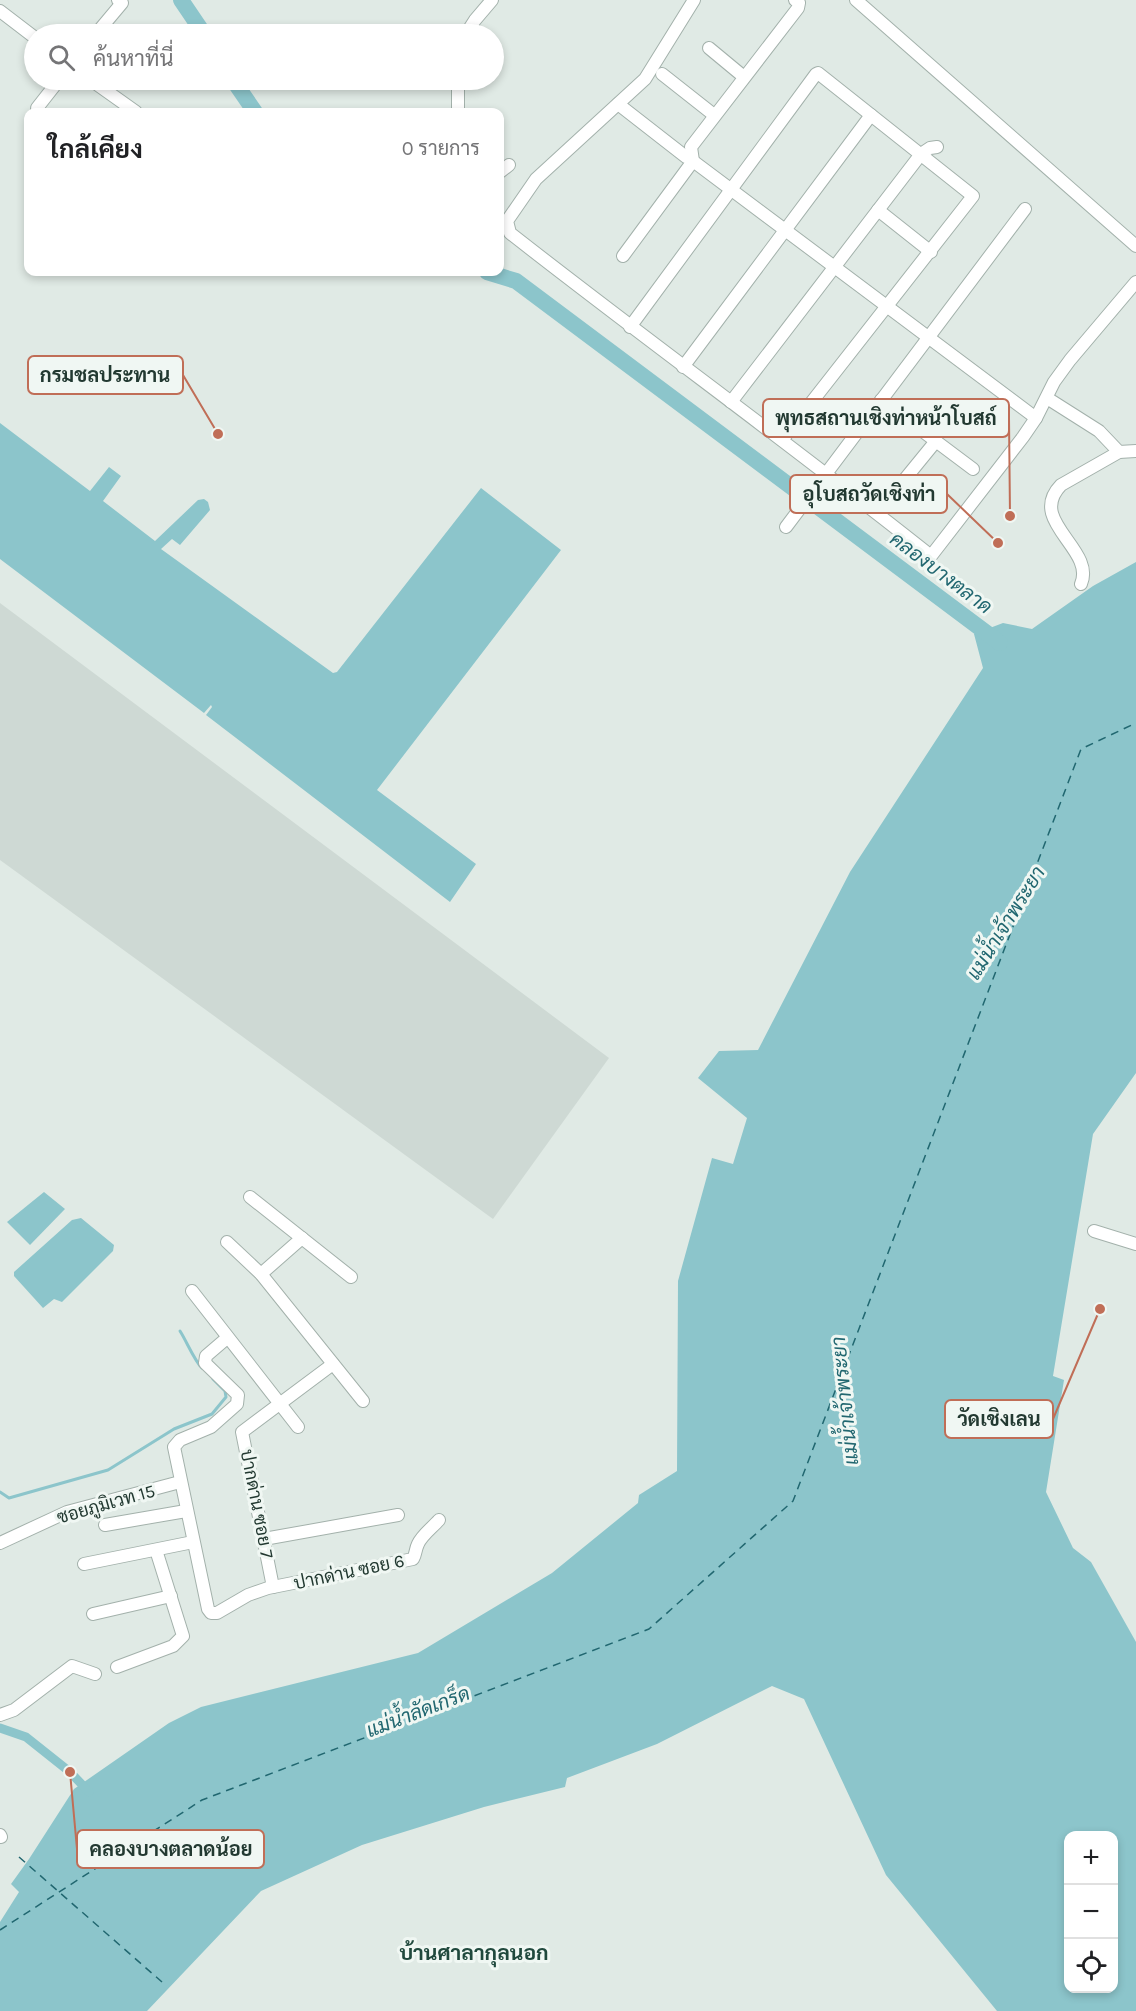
<!DOCTYPE html>
<html lang="th">
<meta charset="utf-8">
<style>
:root{--surface:#fff;--page:#f2f2f2;--text:#202124;--muted:#757577;--line:#e0e0e0}
body{margin:0;font-family:Karla,Sarabun,sans-serif;background:var(--page);color:var(--text)}
.controls{position:absolute;right:18px;bottom:18px;display:grid;overflow:hidden;border-radius:12px;box-shadow:0 3px 9px #0003}
.controls button{width:54px;height:54px;display:grid;place-items:center;padding:0;border:0;border-bottom:2px solid var(--line);background:var(--surface);color:var(--text);font:30px sans-serif}
.list{margin:0;padding:0;list-style:none}
h2{display:flex;justify-content:space-between;align-items:center;height:78px;margin:0;padding:0 24px;font-size:26px}
h2 small{font-size:20px;font-weight:400;color:var(--muted)}
.icon{flex:none;width:33px;height:33px;fill:none;stroke:currentColor;stroke-width:2;stroke-linecap:round;stroke-linejoin:round}
.map{position:relative;flex:none;width:1136px;height:2011px;overflow:hidden}
.search{position:absolute;background:var(--surface);box-shadow:0 3px 9px #0003;left:24px;top:24px;width:480px;height:66px;display:flex;align-items:center;gap:15px;box-sizing:border-box;padding:0 21px;border-radius:33px;color:var(--muted);font-size:22px}
.panel{position:absolute;background:var(--surface);box-shadow:0 3px 9px #0003;left:24px;top:108px;width:480px;height:168px;border-radius:12px}
.map>svg:first-child{display:block}
.built{fill:#ced9d4}
.water{fill:#8cc5cb;fill-rule:evenodd}
.lines{fill:none;stroke-linecap:round;stroke-linejoin:round}
.stream{stroke:#8cc5cb;stroke-width:3}
.canal{stroke:#8cc5cb;stroke-width:9}
.river{stroke:#8cc5cb;stroke-width:16}
.ferry{stroke:#216770;stroke-width:1.5;stroke-dasharray:8 6;stroke-linecap:butt}
.minor-casing{stroke:#a3b1ab;stroke-width:14}
.minor{stroke:#fff;stroke-width:12}
.labels{text-anchor:middle;dominant-baseline:central;stroke-width:6;stroke-linejoin:round;paint-order:stroke}
.street-label{font-size:18px;fill:#223931;stroke:#f0f7f3}
.water-label{font-size:20px;font-style:italic;fill:#216770;stroke:#f0f7f3}
.quarter-label{font-size:21px;font-weight:bold;fill:#20493d;stroke:#f0f7f3}
.leader{fill:none;stroke:#c06e57;stroke-width:2}
.callout-dot{fill:#c06e57;stroke:#f0f7f3;stroke-width:2}
.callout{fill:#f0f7f3;stroke:#c06e57;stroke-width:2}
.callout-label{font-size:20px;text-anchor:middle;font-weight:bold;fill:#223931}
</style>
<div class="map">
<svg width="1136" height="2011" viewBox="0 0 1136 2011">
<rect width="100%" height="100%" fill="#e0eae5"/>
<!-- built -->
<polygon class="built" points="0,603 609,1058 493,1219 0,860"/>
<!-- water -->
<g class="water">
<polygon points="0,423 90,491 109,467 121,476 103,501 155,541 198,500 204,499 208,502 210,510 180,545 172,539 161,549 333,673 337,672 481,488 561,550 377,790 476,864 450,902 206,715 212,707 211,705 204,713 0,559"/>
<path d="M1136,562V1073L1093,1134L1053,1376L1064,1380L1046,1492L1073,1548L1091,1562L1136,1642V2011H997L886,1875L804,1699L772,1686L657,1744L567,1778L565,1787L484,1807L362,1845L261,1891L147,2011H0V1922L19,1892L11,1884L29,1859L74,1789L169,1723L201,1707L418,1653L552,1573L638,1503L639,1495L677,1471L678,1281L712,1158L733,1164L747,1118L698,1078L719,1051L758,1050L850,872L983,668L974,634L1003,623L1032,629L1093,586ZM1068,1836H1114V1988H1068Z"/>
<polygon points="44,1192 65,1209 30,1245 7,1222"/>
<polygon points="81,1218 114,1245 113,1251 62,1302 54,1299 43,1308 14,1276 14,1272 72,1220"/>
</g>
<g class="lines">
<!-- stream -->
<g class="stream">
<path d="M180,1331C187,1342 194,1360 202,1368"/>
<polyline points="0,1492 9,1498 108,1470 174,1429 212,1414 226,1397 225,1391 213,1379"/>
</g>
<!-- canal -->
<polyline class="canal" points="0,1728 26,1737 70,1772 89,1792"/>
<!-- river -->
<g class="river">
<polyline points="181,0 204,34"/>
<polyline points="233,80 255,112"/>
<polyline points="487,272 516,281 1000,643"/>
</g>
<!-- ferry -->
<g class="ferry">
<polyline points="19,1857 162,1982"/>
<polyline points="0,1930 202,1800 649,1629 793,1501 1081,749 1136,723"/>
</g>
<defs>
<g id="minor">
<path d="M694,0L645,79L536,179L507,221L510,233C649,342 793,446 931,556L1023,437L1036,418L1054,382L1070,360L1136,282"/>
<polyline points="856,0 1136,246"/>
<polyline points="0,11 34,37"/>
<polyline points="96,34 122,3 118,0"/>
<polyline points="466,34 475,20 492,0"/>
<polyline points="709,48 744,77"/>
<polyline points="662,74 714,115"/>
<polyline points="91,80 136,112"/>
<polyline points="618,104 686,157 692,157"/>
<polyline points="37,108 59,80"/>
<polyline points="458,112 458,80"/>
<polyline points="693,161 1036,418"/>
<polyline points="500,172 509,165"/>
<polyline points="878,210 931,252"/>
<polyline points="623,256 693,161 691,147 798,8 799,3 795,0"/>
<polyline points="630,327 816,74 818,73 973,196 782,440"/>
<polyline points="683,367 871,115"/>
<polyline points="1047,398 1099,431 1119,452"/>
<polyline points="881,400 973,469"/>
<polyline points="731,402 921,154 930,148 937,147"/>
<polyline points="896,490 936,441"/>
<polyline points="786,527 1025,209"/>
<path d="M1081,584C1096,549 1026,521 1061,485L1119,452L1136,451"/>
<polyline points="250,1197 351,1277"/>
<polyline points="1094,1231 1136,1244"/>
<polyline points="227,1242 261,1274 363,1401"/>
<polyline points="261,1274 302,1238"/>
<polyline points="192,1291 298,1427"/>
<path d="M227,1338L206,1356L205,1363L238,1395L237,1404L211,1427L180,1440L174,1447L208,1609L211,1613H217L248,1595L268,1588L413,1559C416,1554 415,1550 418,1544C422,1535 432,1528 439,1520"/>
<polyline points="105,1525 186,1511"/>
<polyline points="264,1539 398,1515"/>
<polyline points="0,1543 67,1512 180,1482"/>
<polyline points="84,1564 193,1542"/>
<polyline points="273,1587 242,1432 333,1364"/>
<polyline points="93,1614 171,1596"/>
<polyline points="117,1667 173,1646 183,1636 156,1550"/>
<polyline points="0,1715 14,1710 72,1666 95,1674"/>
<polyline points="0,1835 1,1837"/>
</g>
</defs>
<!-- minor casing -->
<use href="#minor" class="minor-casing"/>
<!-- minor -->
<use href="#minor" class="minor"/>
</g>
<g class="labels">
<!-- street labels -->
<g class="street-label">
<text transform="translate(106 1504) rotate(-16)">ซอยภูมิเวท 15</text>
<text transform="translate(257 1504) rotate(79)">ปากด่าน ซอย 7</text>
<text transform="translate(349 1572) rotate(-12)">ปากด่าน ซอย 6</text>
</g>
<!-- water labels -->
<g class="water-label">
<text transform="translate(941 573) rotate(37)">คลองบางตลาด</text>
<text transform="translate(1006 923) rotate(-58)">แม่น้ำเจ้าพระยา</text>
<text transform="translate(845 1401) rotate(-96)">แม่น้ำเจ้าพระยา</text>
<text transform="translate(418 1712) rotate(-21)">แม่น้ำลัดเกร็ด</text>
</g>
<!-- quarter labels -->
<g class="quarter-label">
<text x="474" y="1953">บ้านศาลากุลนอก</text>
</g>
</g>
<!-- callouts -->
<path class="leader" d="M218 434L183 375M1010 516L1009 418M998 543L947 494M1100 1309L1053 1419M70 1772L77 1849"/>
<g class="callout-dot">
<circle cx="218" cy="434" r="6"/>
<circle cx="1010" cy="516" r="6"/>
<circle cx="998" cy="543" r="6"/>
<circle cx="1100" cy="1309" r="6"/>
<circle cx="70" cy="1772" r="6"/>
</g>
<g class="callout">
<rect x="28" y="356" width="155" height="38" rx="6"/>
<rect x="763" y="399" width="246" height="38" rx="6"/>
<rect x="790" y="475" width="157" height="38" rx="6"/>
<rect x="945" y="1400" width="108" height="38" rx="6"/>
<rect x="77" y="1830" width="187" height="38" rx="6"/>
</g>
<g class="callout-label">
<text x="105" y="382">กรมชลประทาน</text>
<text x="886" y="425">พุทธสถานเชิงท่าหน้าโบสถ์</text>
<text x="869" y="501">อุโบสถวัดเชิงท่า</text>
<text x="999" y="1426">วัดเชิงเลน</text>
<text x="171" y="1856">คลองบางตลาดน้อย</text>
</g>
</svg>
<div class="controls">
<button>+</button>
<button>−</button>
<button><svg class="icon" aria-label="locate" viewBox="0 0 24 24"><circle cx="12" cy="12" r="6"/><path d="M12 2v4M12 18v4M2 12h4M18 12h4"/></svg></button>
</div>
<div class="search"><svg class="icon" aria-label="search" viewBox="0 0 24 24"><circle cx="10" cy="10" r="6"/><path d="M15 15l6 6"/></svg>ค้นหาที่นี่</div>
<section class="panel">
<h2>ใกล้เคียง<small>0 รายการ</small></h2>
<ul class="list">
</ul>
</section>
</div>
